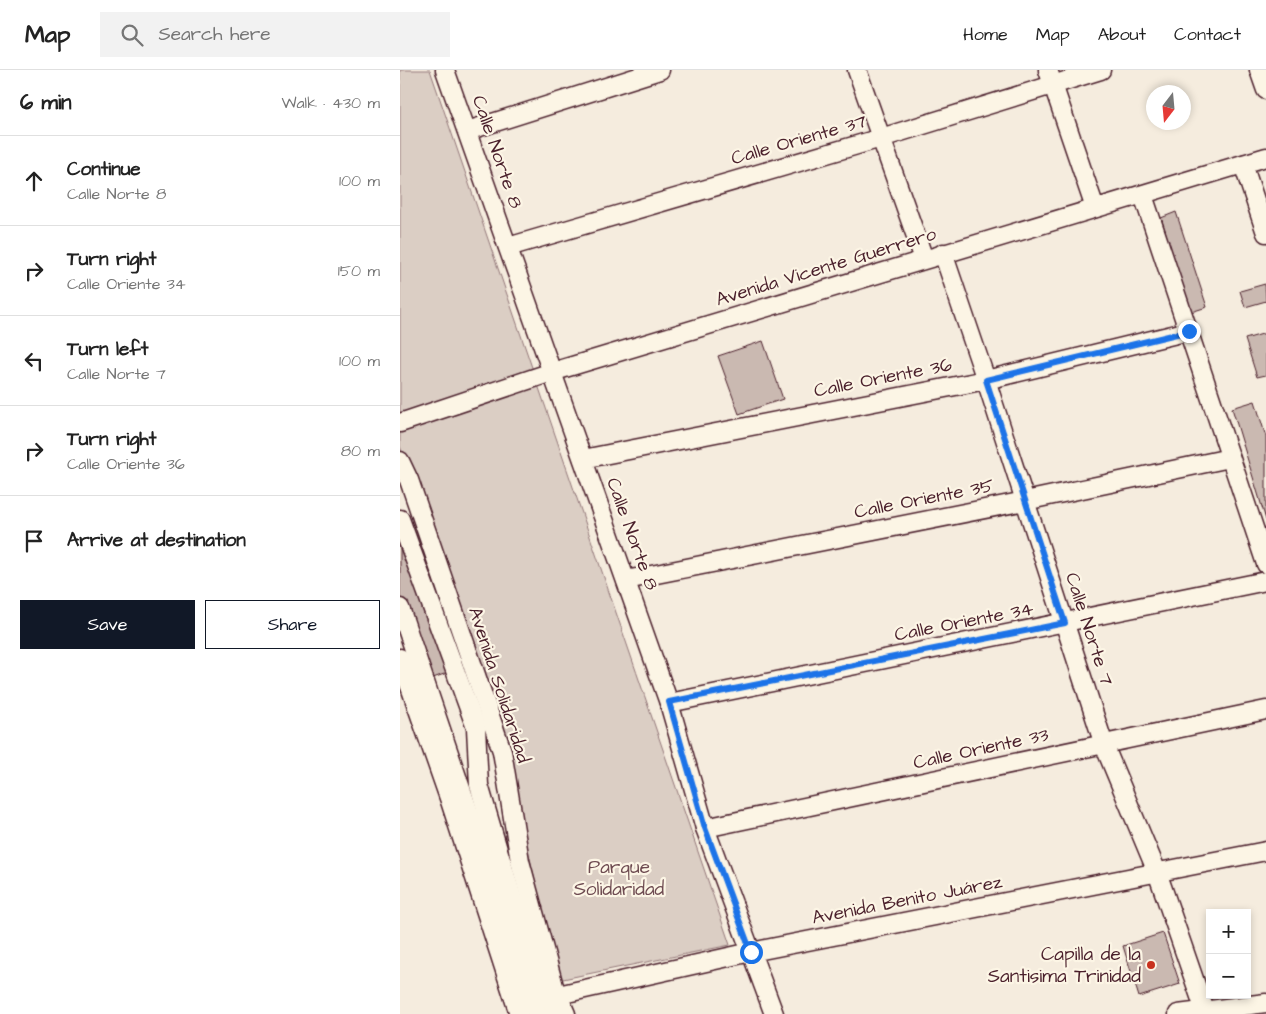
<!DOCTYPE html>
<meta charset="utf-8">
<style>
:root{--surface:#fff;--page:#f2f2f2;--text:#222;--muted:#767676;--line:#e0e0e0;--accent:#111827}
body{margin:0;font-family:"Architects Daughter",sans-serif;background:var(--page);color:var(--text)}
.controls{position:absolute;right:15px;bottom:15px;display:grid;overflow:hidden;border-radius:0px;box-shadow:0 2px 8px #0003}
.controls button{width:45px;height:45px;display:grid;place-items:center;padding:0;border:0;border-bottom:1px solid var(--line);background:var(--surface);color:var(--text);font:25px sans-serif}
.compass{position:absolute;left:746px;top:15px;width:45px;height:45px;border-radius:50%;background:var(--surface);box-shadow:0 2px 8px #0003;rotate:196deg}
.stop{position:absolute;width:15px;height:15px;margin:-11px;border:4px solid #1a73e8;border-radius:50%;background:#fff}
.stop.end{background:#1a73e8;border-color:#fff;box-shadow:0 1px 5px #0008}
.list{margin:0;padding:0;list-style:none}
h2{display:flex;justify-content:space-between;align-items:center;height:65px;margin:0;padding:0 20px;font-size:21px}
h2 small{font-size:16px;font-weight:400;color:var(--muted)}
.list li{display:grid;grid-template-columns:32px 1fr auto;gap:15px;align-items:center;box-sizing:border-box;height:90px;padding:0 20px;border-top:1px solid var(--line)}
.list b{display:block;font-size:19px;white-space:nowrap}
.list p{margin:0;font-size:16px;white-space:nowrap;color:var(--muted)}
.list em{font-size:16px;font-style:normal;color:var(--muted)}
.actions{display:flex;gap:10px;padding:15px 20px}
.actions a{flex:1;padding:11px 0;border:1px solid var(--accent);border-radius:0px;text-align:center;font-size:18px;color:var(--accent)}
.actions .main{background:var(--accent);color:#fff}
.icon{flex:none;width:28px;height:28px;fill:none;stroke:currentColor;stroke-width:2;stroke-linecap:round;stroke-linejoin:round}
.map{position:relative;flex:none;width:866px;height:944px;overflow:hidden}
header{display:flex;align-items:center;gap:30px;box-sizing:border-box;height:70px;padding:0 25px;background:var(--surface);border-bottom:1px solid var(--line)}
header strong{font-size:24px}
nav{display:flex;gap:28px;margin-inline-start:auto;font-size:18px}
.search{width:350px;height:45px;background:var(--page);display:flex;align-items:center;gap:12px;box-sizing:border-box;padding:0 18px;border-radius:0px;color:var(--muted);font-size:19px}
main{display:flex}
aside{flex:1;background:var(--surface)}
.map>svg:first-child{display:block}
.green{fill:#dbcec4;stroke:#927678}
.building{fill:#cab9b1;stroke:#4a1f2b}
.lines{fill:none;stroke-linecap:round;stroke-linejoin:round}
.minor-casing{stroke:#4a1f2b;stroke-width:21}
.minor{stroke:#fcf5e5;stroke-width:18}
.route{stroke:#1a73e8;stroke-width:6}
.poi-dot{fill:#c8321e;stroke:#fcf5e5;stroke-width:2}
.labels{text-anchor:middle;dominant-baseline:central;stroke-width:4.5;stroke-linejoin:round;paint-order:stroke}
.street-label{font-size:19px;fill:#4a1f2b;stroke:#fcf5e5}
.park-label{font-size:19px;fill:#6e4b51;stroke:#fcf5e5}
.poi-label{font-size:19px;fill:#4a1f2b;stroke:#fcf5e5;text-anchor:end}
</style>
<header>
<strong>Map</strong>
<div class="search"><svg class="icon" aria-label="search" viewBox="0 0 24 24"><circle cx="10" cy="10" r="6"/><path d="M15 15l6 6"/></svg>Search here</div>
<nav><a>Home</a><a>Map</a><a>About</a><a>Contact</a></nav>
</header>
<main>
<aside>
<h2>6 min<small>Walk · 430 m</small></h2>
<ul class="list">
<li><svg class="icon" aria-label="ahead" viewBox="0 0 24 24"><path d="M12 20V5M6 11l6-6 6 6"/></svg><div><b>Continue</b><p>Calle Norte 8</p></div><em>100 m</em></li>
<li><svg class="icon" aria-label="right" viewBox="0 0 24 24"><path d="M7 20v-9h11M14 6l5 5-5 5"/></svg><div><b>Turn right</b><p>Calle Oriente 34</p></div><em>150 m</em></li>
<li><svg class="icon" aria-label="left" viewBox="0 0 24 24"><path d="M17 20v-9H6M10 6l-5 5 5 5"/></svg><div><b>Turn left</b><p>Calle Norte 7</p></div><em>100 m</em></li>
<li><svg class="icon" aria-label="right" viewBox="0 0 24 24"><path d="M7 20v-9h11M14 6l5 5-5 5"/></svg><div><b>Turn right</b><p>Calle Oriente 36</p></div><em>80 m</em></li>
<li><svg class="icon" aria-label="arrive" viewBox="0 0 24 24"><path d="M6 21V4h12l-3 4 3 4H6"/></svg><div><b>Arrive at destination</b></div></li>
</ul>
<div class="actions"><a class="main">Save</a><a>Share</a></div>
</aside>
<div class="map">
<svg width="866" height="944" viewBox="0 0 866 944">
<rect width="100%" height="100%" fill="#f5ecde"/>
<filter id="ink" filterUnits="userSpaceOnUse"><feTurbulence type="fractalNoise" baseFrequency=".02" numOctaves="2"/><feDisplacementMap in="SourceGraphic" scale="10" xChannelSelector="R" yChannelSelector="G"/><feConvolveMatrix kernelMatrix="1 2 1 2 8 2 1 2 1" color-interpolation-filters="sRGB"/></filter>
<g filter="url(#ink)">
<!-- green -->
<polygon class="green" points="0,0 30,0 330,875 158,910 106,684 51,519 0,376"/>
<!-- building -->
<g class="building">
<polygon points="776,142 807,237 791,242 761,148"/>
<polygon points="865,214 866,231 845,237 840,221"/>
<polygon points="866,263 866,305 857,307 845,269"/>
<polygon points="363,271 383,329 339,344 318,286"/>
<polygon points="855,331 866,367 866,450 832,338"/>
<polygon points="0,471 47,603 19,613 0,559"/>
<polygon points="763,863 780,914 739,927 723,876"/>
</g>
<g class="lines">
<defs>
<g id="minor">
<polyline points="45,0 269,633 305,758 374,944"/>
<polyline points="457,0 524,189"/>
<polyline points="648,0 695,138"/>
<polyline points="859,0 866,20"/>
<polyline points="67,61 260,0"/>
<polyline points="843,94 866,163"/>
<polyline points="743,125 866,494"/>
<polyline points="108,177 481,68 701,0"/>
<polyline points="543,183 586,310 704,675 757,802 806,944"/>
<polyline points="0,353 152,302 866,87"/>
<polyline points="183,389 586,310 789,261"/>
<polyline points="0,391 9,410 102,681 120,791 154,916 166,944"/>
<polyline points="0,449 76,658 79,715 119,851 152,944"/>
<polyline points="226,510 625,431 830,388"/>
<polyline points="0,538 137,944"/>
<polyline points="0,588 49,728 119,944"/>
<polyline points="269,633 866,511"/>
<polyline points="305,758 866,640"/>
<polyline points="158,925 351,882 866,781"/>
<polyline points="778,944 866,933"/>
</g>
</defs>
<!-- minor casing -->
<use href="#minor" class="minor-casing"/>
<!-- minor -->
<use href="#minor" class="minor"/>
</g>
</g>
<g class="lines" filter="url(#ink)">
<!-- route -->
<polyline class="route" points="351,882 305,758 269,632 665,553 586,310 789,261"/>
</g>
<!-- markers -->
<circle class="poi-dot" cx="751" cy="895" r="5"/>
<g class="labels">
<!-- street labels -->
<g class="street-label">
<text transform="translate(399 70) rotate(-16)">Calle Oriente 37</text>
<text transform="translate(97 82) rotate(71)">Calle Norte 8</text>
<text transform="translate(426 197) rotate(-17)">Avenida Vicente Guerrero</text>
<text transform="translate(483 308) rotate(-11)">Calle Oriente 36</text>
<text transform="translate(524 429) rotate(-11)">Calle Oriente 35</text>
<text transform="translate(232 464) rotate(70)">Calle Norte 8</text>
<text transform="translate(564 552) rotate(-11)">Calle Oriente 34</text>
<text transform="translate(689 559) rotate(72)">Calle Norte 7</text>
<text transform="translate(99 615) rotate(72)">Avenida Solidaridad</text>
<text transform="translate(581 679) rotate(-12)">Calle Oriente 33</text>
<text transform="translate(507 830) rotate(-11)">Avenida Benito Juárez</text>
</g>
<!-- park labels -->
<g class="park-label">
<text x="219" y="797">Parque<tspan x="219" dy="22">Solidaridad</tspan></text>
</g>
<!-- poi labels -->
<g class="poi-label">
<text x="741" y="884">Capilla de la<tspan x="741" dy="22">Santisima Trinidad</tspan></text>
</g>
</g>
</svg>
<div class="controls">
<button>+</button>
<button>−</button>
</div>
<svg class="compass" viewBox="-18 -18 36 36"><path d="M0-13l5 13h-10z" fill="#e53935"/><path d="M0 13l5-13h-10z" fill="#767676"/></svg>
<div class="stop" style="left:351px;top:882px"></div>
<div class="stop end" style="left:789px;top:261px"></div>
</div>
</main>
